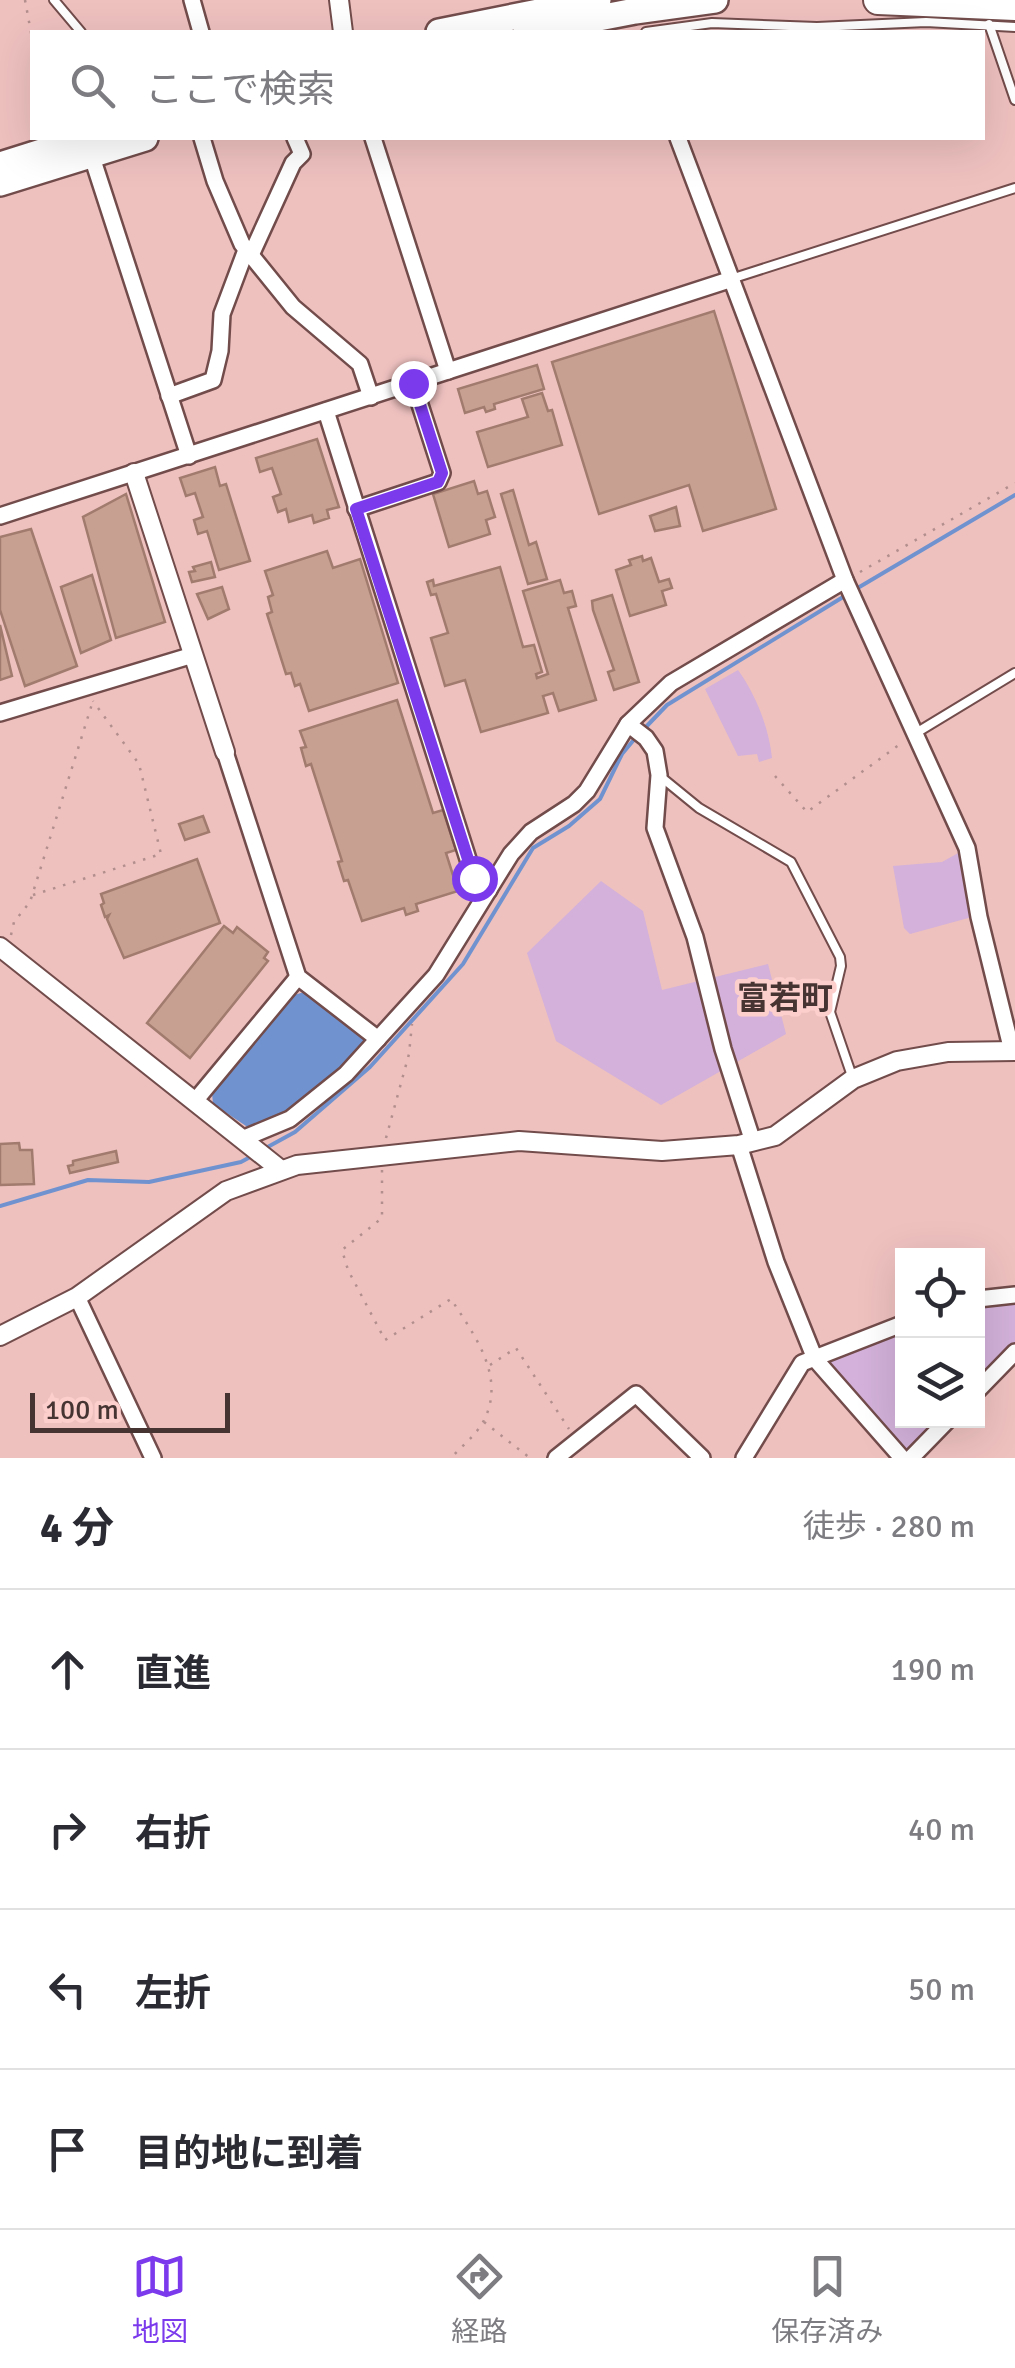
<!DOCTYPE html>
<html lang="ja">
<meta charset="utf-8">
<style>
:root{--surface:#fff;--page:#f2f2f3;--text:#2b2b33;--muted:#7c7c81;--line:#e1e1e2;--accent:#7c3aed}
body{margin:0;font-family:Signika,"Noto Sans JP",sans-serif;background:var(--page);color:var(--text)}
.controls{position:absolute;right:30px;bottom:30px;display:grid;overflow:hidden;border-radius:0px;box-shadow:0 10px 40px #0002}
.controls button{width:90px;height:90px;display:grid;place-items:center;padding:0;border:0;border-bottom:2px solid var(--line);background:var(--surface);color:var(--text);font:50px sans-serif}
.scale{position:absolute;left:30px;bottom:25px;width:200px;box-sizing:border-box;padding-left:10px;border:5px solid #463433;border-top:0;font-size:28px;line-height:35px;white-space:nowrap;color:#463433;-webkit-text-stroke:8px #fccecc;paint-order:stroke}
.stop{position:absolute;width:30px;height:30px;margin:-22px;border:8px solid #7c3aed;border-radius:50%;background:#fff}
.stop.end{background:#7c3aed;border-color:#fff;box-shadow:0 2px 10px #0008}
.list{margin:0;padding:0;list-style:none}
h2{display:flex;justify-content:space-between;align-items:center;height:130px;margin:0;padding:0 40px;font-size:42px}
h2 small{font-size:32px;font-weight:400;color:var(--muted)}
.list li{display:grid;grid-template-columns:65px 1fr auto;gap:30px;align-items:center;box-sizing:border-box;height:160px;padding:0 40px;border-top:2px solid var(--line)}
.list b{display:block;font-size:38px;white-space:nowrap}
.list em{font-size:32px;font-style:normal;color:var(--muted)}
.icon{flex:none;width:55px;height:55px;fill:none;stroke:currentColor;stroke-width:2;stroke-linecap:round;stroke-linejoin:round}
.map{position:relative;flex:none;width:1015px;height:1458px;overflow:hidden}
.search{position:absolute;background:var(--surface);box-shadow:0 10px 40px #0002;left:30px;right:30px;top:30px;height:110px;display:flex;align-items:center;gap:25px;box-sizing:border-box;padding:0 35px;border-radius:0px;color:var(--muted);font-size:38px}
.sheet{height:770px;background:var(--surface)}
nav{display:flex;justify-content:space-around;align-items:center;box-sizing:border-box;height:140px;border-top:2px solid var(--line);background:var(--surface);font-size:28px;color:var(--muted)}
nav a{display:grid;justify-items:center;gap:5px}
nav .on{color:var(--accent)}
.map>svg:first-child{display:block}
.green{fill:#d3b1da}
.water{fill:#7093d0}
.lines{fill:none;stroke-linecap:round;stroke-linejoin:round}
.stream{stroke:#7093d0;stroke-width:4}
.building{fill:#c8a092;stroke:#a17b6d;stroke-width:2.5}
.service-casing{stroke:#724c4b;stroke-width:12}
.minor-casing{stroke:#724c4b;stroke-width:20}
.tertiary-casing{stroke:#724c4b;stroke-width:22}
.trunk-casing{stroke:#724c4b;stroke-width:30}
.motorway-casing{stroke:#724c4b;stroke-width:32}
.path{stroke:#b28f8d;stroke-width:2.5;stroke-dasharray:2.5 8;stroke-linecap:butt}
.service{stroke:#fff;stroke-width:8}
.minor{stroke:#fff;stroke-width:15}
.tertiary{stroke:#fff;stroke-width:18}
.trunk{stroke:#fff;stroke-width:25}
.motorway{stroke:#fff;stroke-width:28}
.route{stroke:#7c3aed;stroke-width:12}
.labels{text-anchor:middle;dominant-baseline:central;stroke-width:9;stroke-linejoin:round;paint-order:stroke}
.quarter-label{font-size:32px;font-weight:bold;fill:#463433;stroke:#fccecc}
</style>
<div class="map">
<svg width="1015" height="1458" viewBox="0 0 1015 1458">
<rect width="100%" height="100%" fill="#eec1bf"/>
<!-- green -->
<g class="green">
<path d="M738,670C756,695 769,728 772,758L759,762L757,754L738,756L705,689Z"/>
<polygon points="960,852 972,917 910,934 904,928 893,866 942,862"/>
<polygon points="601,881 643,911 662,990 768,964 786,1034 661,1105 556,1041 527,953"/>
<polygon points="1015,1295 1015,1352 978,1390 978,1299"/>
<polygon points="902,1324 902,1420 948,1421 911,1458 815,1359"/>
</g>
<!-- water -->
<polygon class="water" points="304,992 368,1042 341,1071 287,1115 249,1128 213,1104 212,1093 291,996"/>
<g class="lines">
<!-- stream -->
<g class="stream">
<polyline points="856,589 1015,495"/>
<polyline points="644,729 667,705 848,594"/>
<polyline points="264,1149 295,1132 370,1067 463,964 533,848 569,826 600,799 622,754 637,736"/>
<polyline points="0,1206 88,1180 149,1182 241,1162 252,1156"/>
</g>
</g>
<!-- building -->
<g class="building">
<polygon points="714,311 776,509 703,531 689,485 599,514 552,362"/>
<polygon points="537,365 544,389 494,404 495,409 486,412 484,407 465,413 458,389"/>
<polygon points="542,393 548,411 552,410 562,445 488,467 477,432 528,417 522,399"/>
<polygon points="317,439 339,507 327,510 329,518 314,523 312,515 289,522 286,509 278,512 273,497 281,494 272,468 260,472 256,458"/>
<polygon points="215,467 220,486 226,484 250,561 219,570 207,531 198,534 194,520 203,517 195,493 186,496 180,478"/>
<polygon points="474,481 478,494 487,491 495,517 486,520 490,534 449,547 433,494"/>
<polygon points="513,490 529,545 536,542 547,579 528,584 501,494"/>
<polygon points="126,494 165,622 116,638 83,517"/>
<polygon points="676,507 680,526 655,531 650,516"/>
<polygon points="31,529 77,666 25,686 0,610 0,537"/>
<polygon points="327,551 333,568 360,559 398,683 309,711 300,684 295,686 291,673 286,674 267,614 272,612 268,597 273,595 265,571"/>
<polygon points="642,556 643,561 651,558 659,582 669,579 672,588 662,591 666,605 630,616 616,570 631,565 629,560"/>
<polygon points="211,562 215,577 192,582 189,572 195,571 193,567"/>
<polygon points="500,567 523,647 534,645 542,672 536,674 537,678 548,674 523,591 560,580 564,593 572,591 576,606 568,608 596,700 559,711 553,693 543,696 548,713 481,732 465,680 445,686 431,638 448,633 436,594 431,595 427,582 433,580 434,586"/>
<polygon points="92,575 111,640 81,653 61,587"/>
<polygon points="222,587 229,609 208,619 197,594"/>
<polygon points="612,595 639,682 614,690 608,672 614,670 593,610 592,601"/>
<polygon points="0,625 12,676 0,680"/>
<polygon points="397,700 433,813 443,810 456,850 446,853 458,891 416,904 418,911 406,915 404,908 362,921 348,880 344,881 338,862 342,861 311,764 306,766 301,748 306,747 300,731"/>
<polygon points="203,816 209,832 185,840 179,824"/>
<polygon points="197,859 220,923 124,958 107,919 109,915 105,917 101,905 104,903 101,894"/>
<polygon points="224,926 233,933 237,927 268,952 264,958 268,961 190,1058 147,1023"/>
<polygon points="19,1143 20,1150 32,1150 34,1184 0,1185 0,1144"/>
<polygon points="116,1151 118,1162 70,1173 68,1166 73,1165 73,1161"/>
</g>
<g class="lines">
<defs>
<g id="service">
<polyline points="54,0 81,32"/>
<polyline points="989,24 1015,100"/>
<polyline points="646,32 712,23 817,27 926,22 1015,27"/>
<polyline points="734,278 1015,188"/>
<polyline points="916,733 1015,673"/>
<polyline points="661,777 699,808 791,862 840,957 841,966 830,1012 853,1079"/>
</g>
<g id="minor">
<polyline points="192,0 201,32"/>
<polyline points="202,138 215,181 242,244 293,307 360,364 371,397"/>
<polyline points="373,138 448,371"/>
<polyline points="678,138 845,580 967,848 979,917 1012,1051"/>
<polyline points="91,154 189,456"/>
<polyline points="251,255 293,163 302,154 295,138"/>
<polyline points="169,396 213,380 220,351 222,314 246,250"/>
<polyline points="326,411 474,878 489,890"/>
<polyline points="356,509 438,482 442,473 413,383"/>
<polyline points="0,516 732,279"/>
<polyline points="0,713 193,655"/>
<polyline points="628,724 646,738 655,751 659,775 655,828 695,937 723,1049 753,1142"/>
<polyline points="225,752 298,977 378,1039"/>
<polyline points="195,1101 298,977"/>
<polyline points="242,1139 290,1119 346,1074 436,975 511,854 531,832 574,804 587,791 628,724 671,683 845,580"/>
<polyline points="739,1145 776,1262 815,1359 902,1458"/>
<polyline points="77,1297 153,1458"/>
<polyline points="978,1299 1015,1295"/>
<polyline points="978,1390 1015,1352"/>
<polyline points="556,1458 636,1394 702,1458"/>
<polyline points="744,1458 802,1363 902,1324"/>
<polyline points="911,1458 948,1420"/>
</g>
<g id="tertiary">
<polyline points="339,0 343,32"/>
<polyline points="134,473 225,752"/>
<polyline points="0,947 281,1170"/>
<polyline points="0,1336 77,1297 226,1191 297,1165 519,1141 662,1151 739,1145 775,1136 853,1079 897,1061 948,1052 1015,1051"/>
</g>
<g id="trunk">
<polyline points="439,32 598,0"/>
<polyline points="526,32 635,11 715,0"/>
<polyline points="0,165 86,138"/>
<polyline points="0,183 145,138"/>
</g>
<polyline id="motorway" points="878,0 1015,6"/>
</defs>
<!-- service casing -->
<use href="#service" class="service-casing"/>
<!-- minor casing -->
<use href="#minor" class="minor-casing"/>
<!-- tertiary casing -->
<use href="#tertiary" class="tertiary-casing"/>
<!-- trunk casing -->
<use href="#trunk" class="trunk-casing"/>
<!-- motorway casing -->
<use href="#motorway" class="motorway-casing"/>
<!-- path -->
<g class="path">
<polyline points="25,0 32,38"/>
<polyline points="860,572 1015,483"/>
<polyline points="775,776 807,812 903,742"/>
<polyline points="33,895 161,854 139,764 93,701"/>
<polyline points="11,935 14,922 30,902 92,704"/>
<polyline points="386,1138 409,1054 412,1024"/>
<path d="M382,1170V1218L342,1250L348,1270L385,1340L451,1299C475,1336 507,1378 483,1422C476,1435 461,1447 451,1458"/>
<polyline points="490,1365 516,1348 569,1429"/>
<polyline points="484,1422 530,1458"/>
</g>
<!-- service -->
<use href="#service" class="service"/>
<!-- minor -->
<use href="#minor" class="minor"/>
<!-- tertiary -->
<use href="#tertiary" class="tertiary"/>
<!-- trunk -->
<use href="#trunk" class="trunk"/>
<!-- motorway -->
<use href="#motorway" class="motorway"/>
</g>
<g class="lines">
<!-- route -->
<polyline class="route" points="413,383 442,473 438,482 356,509 474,878"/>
</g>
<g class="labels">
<!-- quarter labels -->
<g class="quarter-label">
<text x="785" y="998">富若町</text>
</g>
</g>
</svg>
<div class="controls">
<button><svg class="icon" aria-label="locate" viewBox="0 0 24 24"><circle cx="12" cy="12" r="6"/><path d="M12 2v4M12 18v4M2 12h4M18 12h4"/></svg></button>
<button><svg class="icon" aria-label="layers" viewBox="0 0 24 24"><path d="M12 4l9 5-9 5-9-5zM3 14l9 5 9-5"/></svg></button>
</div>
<div class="scale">100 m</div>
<div class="stop" style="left:474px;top:878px"></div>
<div class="stop end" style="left:413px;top:383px"></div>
<div class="search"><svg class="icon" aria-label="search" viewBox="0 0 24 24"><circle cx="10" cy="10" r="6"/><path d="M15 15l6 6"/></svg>ここで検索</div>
</div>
<section class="sheet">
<h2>4 分<small>徒歩 · 280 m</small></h2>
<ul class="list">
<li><svg class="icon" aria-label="ahead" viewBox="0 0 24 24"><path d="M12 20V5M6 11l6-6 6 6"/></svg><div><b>直進</b></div><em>190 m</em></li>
<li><svg class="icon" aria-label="right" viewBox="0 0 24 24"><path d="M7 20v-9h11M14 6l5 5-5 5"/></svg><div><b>右折</b></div><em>40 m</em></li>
<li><svg class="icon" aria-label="left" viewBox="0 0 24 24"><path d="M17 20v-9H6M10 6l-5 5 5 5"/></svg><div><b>左折</b></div><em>50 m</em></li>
<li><svg class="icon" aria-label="arrive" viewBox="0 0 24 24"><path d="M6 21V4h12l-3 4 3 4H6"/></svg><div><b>目的地に到着</b></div></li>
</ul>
</section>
<nav>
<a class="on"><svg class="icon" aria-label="map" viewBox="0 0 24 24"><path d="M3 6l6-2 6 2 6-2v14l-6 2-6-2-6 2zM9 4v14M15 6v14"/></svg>地図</a>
<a><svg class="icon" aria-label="directions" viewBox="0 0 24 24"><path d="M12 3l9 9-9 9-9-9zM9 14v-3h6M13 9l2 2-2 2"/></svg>経路</a>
<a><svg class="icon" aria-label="saved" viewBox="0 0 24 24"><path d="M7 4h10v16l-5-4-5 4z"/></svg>保存済み</a>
</nav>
